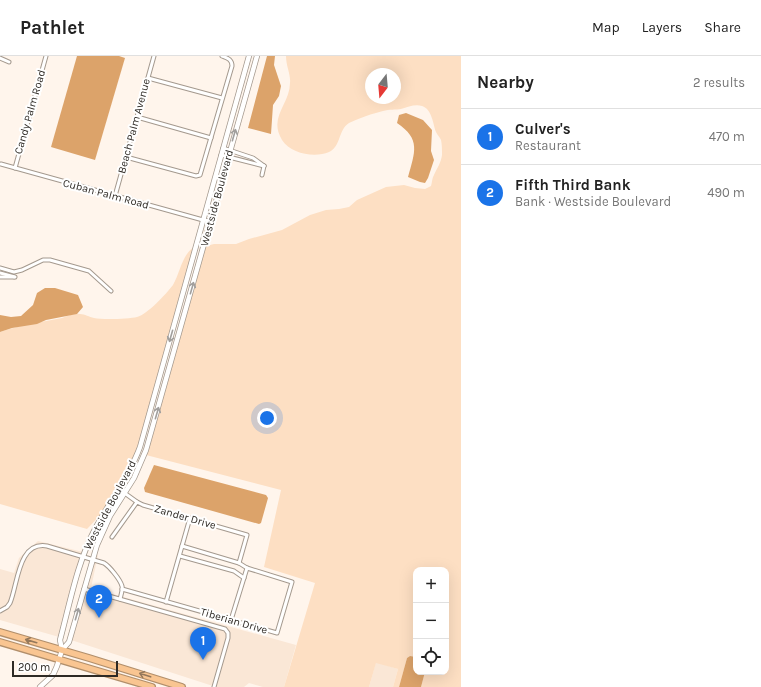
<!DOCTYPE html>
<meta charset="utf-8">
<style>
:root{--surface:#fff;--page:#f6f6f6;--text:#222;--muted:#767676;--line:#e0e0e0;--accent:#1a73e8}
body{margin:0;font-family:Karla,sans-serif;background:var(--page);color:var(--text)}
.controls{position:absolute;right:12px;bottom:12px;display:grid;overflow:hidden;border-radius:8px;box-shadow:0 4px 16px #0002}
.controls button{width:36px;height:36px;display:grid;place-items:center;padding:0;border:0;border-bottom:1px solid var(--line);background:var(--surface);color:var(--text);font:20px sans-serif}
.compass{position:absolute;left:365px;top:12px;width:36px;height:36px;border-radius:50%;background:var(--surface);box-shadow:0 4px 16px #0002;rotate:196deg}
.scale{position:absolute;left:12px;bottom:10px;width:106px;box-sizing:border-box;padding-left:4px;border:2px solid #2e2a25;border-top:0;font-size:11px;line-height:14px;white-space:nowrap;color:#2e2a25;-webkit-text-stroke:3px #fff;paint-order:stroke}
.you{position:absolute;left:267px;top:362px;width:14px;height:14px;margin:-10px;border:3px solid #fff;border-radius:50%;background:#1a73e8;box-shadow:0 0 0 6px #1a73e833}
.badge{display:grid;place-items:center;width:26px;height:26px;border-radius:50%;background:var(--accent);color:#fff;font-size:13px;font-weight:700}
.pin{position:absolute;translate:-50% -33px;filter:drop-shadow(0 1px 2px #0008)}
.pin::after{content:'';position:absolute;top:21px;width:14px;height:12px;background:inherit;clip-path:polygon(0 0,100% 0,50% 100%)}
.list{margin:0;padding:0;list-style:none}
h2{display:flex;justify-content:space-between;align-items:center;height:52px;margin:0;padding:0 16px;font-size:17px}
h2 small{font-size:13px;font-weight:400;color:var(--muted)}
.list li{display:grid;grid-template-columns:26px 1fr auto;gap:12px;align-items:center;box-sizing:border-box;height:56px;padding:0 16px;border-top:1px solid var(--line)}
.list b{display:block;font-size:15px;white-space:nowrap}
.list p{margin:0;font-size:13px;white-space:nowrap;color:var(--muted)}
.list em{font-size:13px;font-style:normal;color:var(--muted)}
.icon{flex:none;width:22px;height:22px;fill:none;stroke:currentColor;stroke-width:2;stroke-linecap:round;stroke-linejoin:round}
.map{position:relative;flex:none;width:461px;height:631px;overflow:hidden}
header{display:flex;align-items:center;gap:24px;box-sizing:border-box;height:56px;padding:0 20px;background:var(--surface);border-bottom:1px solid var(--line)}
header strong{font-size:19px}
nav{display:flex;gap:22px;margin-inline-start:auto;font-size:14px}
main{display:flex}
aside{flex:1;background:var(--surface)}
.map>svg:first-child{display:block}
.built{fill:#fae7d6}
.green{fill:#fddfc3;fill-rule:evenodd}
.water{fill:#dca36a}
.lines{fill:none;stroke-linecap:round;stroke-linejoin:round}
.street-casing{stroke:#a4998e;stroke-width:5}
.secondary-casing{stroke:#a4998e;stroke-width:6}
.highway-casing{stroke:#b28f6b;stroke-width:8}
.street{stroke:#fff;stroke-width:3}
.secondary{stroke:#fff;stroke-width:4.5}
.highway{stroke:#f9c591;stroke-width:5.5}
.oneway{stroke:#a19f9d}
.oneway2{stroke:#94785b}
.labels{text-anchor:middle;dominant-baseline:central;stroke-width:4;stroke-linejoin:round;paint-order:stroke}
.street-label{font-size:11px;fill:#2e2a25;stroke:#fff}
</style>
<header>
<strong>Pathlet</strong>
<nav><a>Map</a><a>Layers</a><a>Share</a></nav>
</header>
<main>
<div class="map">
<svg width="461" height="631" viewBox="0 0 461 631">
<rect width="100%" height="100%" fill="#fff5ec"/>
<!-- built -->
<g class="built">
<polygon points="38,485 83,496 59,581 0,564 0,513 14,517 19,502"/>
<polygon points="96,498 98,499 91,532 296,589 284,631 263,631 249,627 244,631 216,631 71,584"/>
<polygon points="376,606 398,613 393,631 369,631"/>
</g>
<!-- green -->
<g class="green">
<path d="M286,0H461V631H421L425,616H446V514H416V601L410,600L407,602L399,631H393L398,613L376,607L369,631H284L315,527L264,511L281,434L146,399L206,190L214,188H236L249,183L282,174L310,159L326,154L339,153L349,151L357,144L386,131L404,129L415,132L425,133L431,130C432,127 432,122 434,119C437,112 441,107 442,99C442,95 442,88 441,84C440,81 437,79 436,76C433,68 432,53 422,50C415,48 408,51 401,53C396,54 389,53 383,55C374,57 357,63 349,67C338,74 341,91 329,96C315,102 291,98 282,84C268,61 290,48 290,27C291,19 286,10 286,0ZM371,18H395V42H371Z"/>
<path d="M193,192L138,390C129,417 108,453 87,473L0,448V276C20,269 41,266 62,262C68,260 73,257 80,258C85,258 89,261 94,262C102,264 129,263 137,261C148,258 166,238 173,229C180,217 182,199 193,192Z"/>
</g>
<!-- water -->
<g class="water">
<polygon points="77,0 119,0 125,2 95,104 51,91"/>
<polygon points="267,0 275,0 274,9 281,30 279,40 273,49 271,78 248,72"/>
<path d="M406,57L423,64L432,74L431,95L434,104L428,122L425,127L420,126L408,121C415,96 421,83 397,67L399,59Z"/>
<polygon points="45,232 55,232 78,239 83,251 77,258 46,264 37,268 12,272 0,276 0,259 11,261 21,260 33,249 37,237"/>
<polygon points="154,409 266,439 268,442 261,467 259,468 145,436 144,432"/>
<polygon points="410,600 416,601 416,616 425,616 421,631 399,631 407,602"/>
</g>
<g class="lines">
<defs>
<g id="street">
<polyline points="0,2 9,6"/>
<polyline points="148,22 222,42"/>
<polyline points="137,61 211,82"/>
<polyline points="223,92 253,102 264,110"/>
<polyline points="221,99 264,110"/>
<path d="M126,101L196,120L200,119L232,10C232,3 227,2 222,0"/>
<polyline points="1,108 203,164 211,165"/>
<polyline points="15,112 46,0"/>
<polyline points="262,119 264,110"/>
<polyline points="115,140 154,0"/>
<polyline points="0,212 14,216 22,214 43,204 50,204 89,215 111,235"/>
<polyline points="0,217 15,221"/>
<polyline points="0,221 14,221"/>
<polyline points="119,433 137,446"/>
<polyline points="112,481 137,446 143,449 247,479 239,507"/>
<polyline points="180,500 234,515 244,522"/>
<polyline points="84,533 225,573 228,577 228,582 214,631"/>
<polyline points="122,533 277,577 292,526 247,512 239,507 182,490"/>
<polyline points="166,546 190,462"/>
<path d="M0,555L7,551L10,547C18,528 18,485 47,490L104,507C109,510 120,523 122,530C123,534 121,539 120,543"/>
<polyline points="231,564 247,512"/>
</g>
<g id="secondary">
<path d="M62,594L60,584C70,547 77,507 95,473C110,445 129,421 140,391L249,0"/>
<polyline points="40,631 53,619 57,610 62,594 69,586 97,489 110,460 134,422 146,394 257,0"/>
</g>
<g id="highway">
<polyline points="0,576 89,602 182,631"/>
<polyline points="0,586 152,631"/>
</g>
</defs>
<!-- street casing -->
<use href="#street" class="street-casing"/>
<!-- secondary casing -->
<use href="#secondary" class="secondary-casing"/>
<!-- highway casing -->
<use href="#highway" class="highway-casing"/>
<!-- street -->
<use href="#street" class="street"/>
<!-- secondary -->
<use href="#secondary" class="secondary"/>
<!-- highway -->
<use href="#highway" class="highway"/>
</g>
<!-- one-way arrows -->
<defs><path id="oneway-shaft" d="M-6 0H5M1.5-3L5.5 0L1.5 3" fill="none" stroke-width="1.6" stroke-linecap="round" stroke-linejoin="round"/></defs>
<g class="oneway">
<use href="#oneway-shaft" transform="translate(234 79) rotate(-74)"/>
<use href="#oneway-shaft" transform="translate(192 232) rotate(-74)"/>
<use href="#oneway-shaft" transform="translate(171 280) rotate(106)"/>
<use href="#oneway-shaft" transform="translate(157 357) rotate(-74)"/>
<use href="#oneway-shaft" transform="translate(77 558) rotate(-74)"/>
</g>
<g class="oneway2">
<use href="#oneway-shaft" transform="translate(31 585) rotate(-164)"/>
<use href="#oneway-shaft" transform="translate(145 619) rotate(-162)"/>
</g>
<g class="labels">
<!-- street labels -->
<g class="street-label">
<text transform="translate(30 56) rotate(-74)">Candy Palm Road</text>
<text transform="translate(134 70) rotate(-75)">Beach Palm Avenue</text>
<text transform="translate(106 138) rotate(15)">Cuban Palm Road</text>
<text transform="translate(217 142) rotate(-75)">Westside Boulevard</text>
<text transform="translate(110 449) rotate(-62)">Westside Boulevard</text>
<text transform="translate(185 461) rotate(16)">Zander Drive</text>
<text transform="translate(234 565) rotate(16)">Tiberian Drive</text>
</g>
</g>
</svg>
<div class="controls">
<button>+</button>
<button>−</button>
<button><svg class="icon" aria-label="locate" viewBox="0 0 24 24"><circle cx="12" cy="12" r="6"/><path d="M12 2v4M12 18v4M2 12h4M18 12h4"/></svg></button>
</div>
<svg class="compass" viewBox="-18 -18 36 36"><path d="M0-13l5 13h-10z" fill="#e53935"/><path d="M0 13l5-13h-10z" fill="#767676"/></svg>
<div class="scale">200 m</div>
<div class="you"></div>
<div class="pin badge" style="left:203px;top:604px">1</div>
<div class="pin badge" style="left:99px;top:562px">2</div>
</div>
<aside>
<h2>Nearby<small>2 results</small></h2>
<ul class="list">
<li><span class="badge">1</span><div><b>Culver's</b><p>Restaurant</p></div><em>470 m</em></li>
<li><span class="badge">2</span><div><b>Fifth Third Bank</b><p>Bank · Westside Boulevard</p></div><em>490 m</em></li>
</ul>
</aside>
</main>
